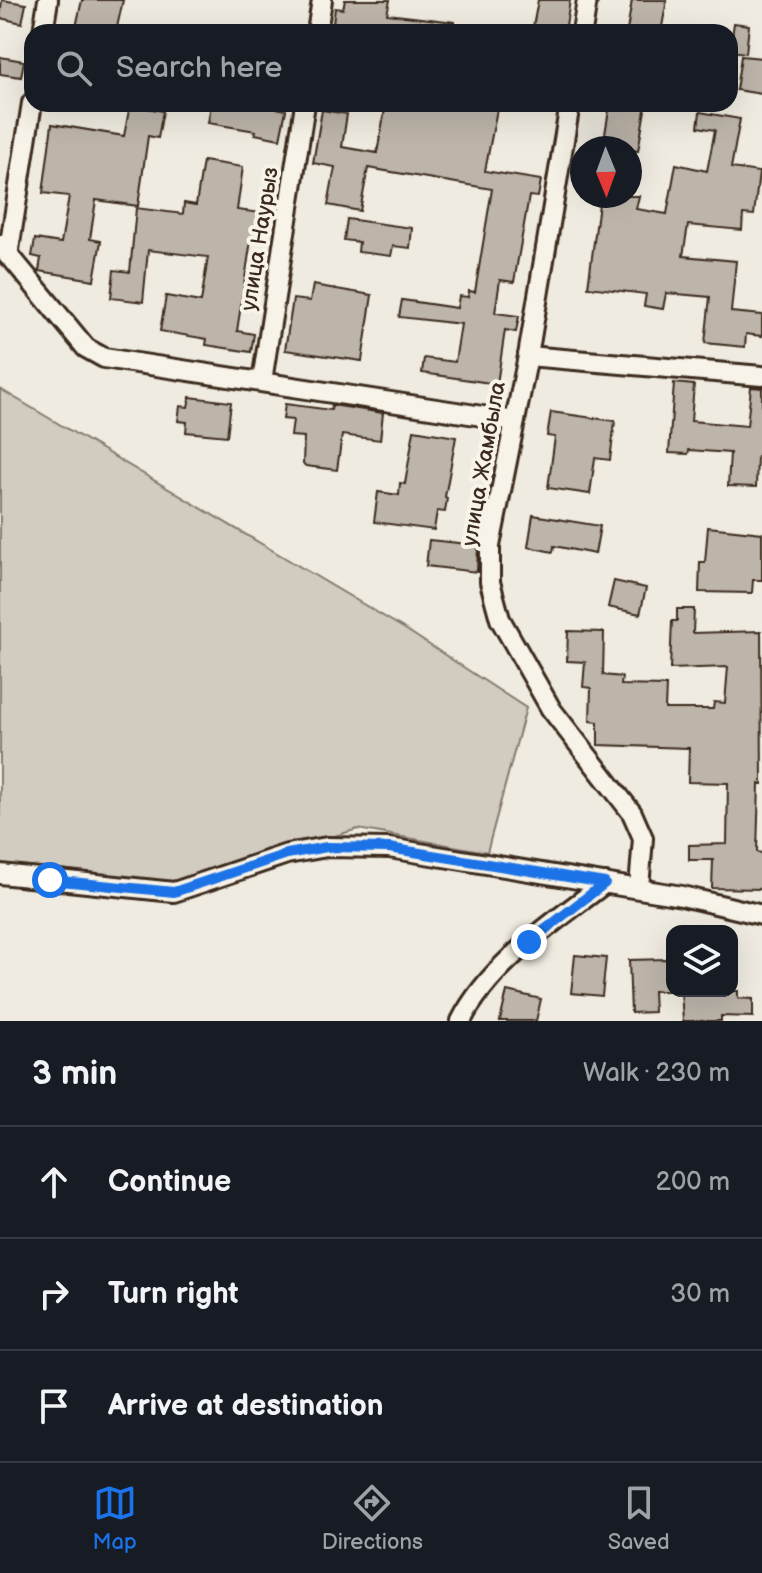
<!DOCTYPE html>
<meta charset="utf-8">
<style>
:root{--surface:#171b24;--page:#242831;--text:#f1f3f6;--muted:#9ea1a6;--line:#363941;--accent:#1a73e8}
body{margin:0;font-family:"Balsamiq Sans",sans-serif;background:var(--page);color:var(--text)}
.controls{position:absolute;right:24px;bottom:24px;display:grid;overflow:hidden;border-radius:16px;box-shadow:0 8px 32px #0002}
.controls button{width:72px;height:72px;display:grid;place-items:center;padding:0;border:0;border-bottom:2px solid var(--line);background:var(--surface);color:var(--text);font:40px sans-serif}
.compass{position:absolute;left:570px;top:136px;width:72px;height:72px;border-radius:50%;background:var(--surface);box-shadow:0 8px 32px #0002;rotate:179deg}
.stop{position:absolute;width:24px;height:24px;margin:-18px;border:6px solid #1a73e8;border-radius:50%;background:#fff}
.stop.end{background:#1a73e8;border-color:#fff;box-shadow:0 2px 8px #0008}
.list{margin:0;padding:0;list-style:none}
h2{display:flex;justify-content:space-between;align-items:center;height:104px;margin:0;padding:0 32px;font-size:34px}
h2 small{font-size:26px;font-weight:400;color:var(--muted)}
.list li{display:grid;grid-template-columns:52px 1fr auto;gap:24px;align-items:center;box-sizing:border-box;height:112px;padding:0 32px;border-top:2px solid var(--line)}
.list b{display:block;font-size:30px;white-space:nowrap}
.list em{font-size:26px;font-style:normal;color:var(--muted)}
.icon{flex:none;width:44px;height:44px;fill:none;stroke:currentColor;stroke-width:2;stroke-linecap:round;stroke-linejoin:round}
.map{position:relative;flex:none;width:762px;height:1021px;overflow:hidden}
.search{position:absolute;background:var(--surface);box-shadow:0 8px 32px #0002;left:24px;right:24px;top:24px;height:88px;display:flex;align-items:center;gap:20px;box-sizing:border-box;padding:0 28px;border-radius:24px;color:var(--muted);font-size:30px}
.sheet{height:440px;background:var(--surface)}
nav{display:flex;justify-content:space-around;align-items:center;box-sizing:border-box;height:112px;border-top:2px solid var(--line);background:var(--surface);font-size:22px;color:var(--muted)}
nav a{display:grid;justify-items:center;gap:4px}
nav .on{color:var(--accent)}
.map>svg:first-child{display:block}
.green{fill:#d1cbc0;stroke:#867a6f;stroke-width:2}
.building{fill:#bdb5aa;stroke:#3b2a1e;stroke-width:2}
.lines{fill:none;stroke-linecap:round;stroke-linejoin:round}
.street-casing{stroke:#3b2a1e;stroke-width:24}
.street{stroke:#f7f3e8;stroke-width:18}
.route{stroke:#1a73e8;stroke-width:10}
.labels{text-anchor:middle;dominant-baseline:central;stroke-width:8;stroke-linejoin:round;paint-order:stroke}
.street-label{font-size:22px;fill:#3b2a1e;stroke:#f7f3e8}
</style>
<div class="map">
<svg width="762" height="1021" viewBox="0 0 762 1021">
<rect width="100%" height="100%" fill="#efebe0"/>
<filter id="ink" filterUnits="userSpaceOnUse"><feTurbulence type="fractalNoise" baseFrequency=".0125" numOctaves="2"/><feDisplacementMap in="SourceGraphic" scale="16" xChannelSelector="R" yChannelSelector="G"/><feConvolveMatrix kernelMatrix="1 2 1 2 8 2 1 2 1" color-interpolation-filters="sRGB"/></filter>
<g filter="url(#ink)">
<!-- green -->
<polygon class="green" points="0,389 405,629 526,708 487,852 358,829 178,882 0,863"/>
<!-- building -->
<g class="building">
<polygon points="2,0 26,4 22,23 0,18"/>
<polygon points="82,0 123,0 116,32 76,27"/>
<polygon points="345,0 390,0 387,14 454,22 454,32 332,31 335,8 343,9"/>
<polygon points="538,0 570,0 565,32 532,32"/>
<polygon points="632,0 667,0 661,32 627,31"/>
<polygon points="734,23 749,25 746,53 730,51"/>
<polygon points="741,56 762,58 762,94 736,90"/>
<polygon points="0,57 24,61 21,77 0,74"/>
<polygon points="211,104 256,104 286,110 280,139 255,134 256,131 208,123"/>
<polygon points="386,104 467,104 497,109 485,171 541,180 538,197 529,196 514,282 500,280 495,313 519,316 516,332 505,330 497,384 422,373 424,358 455,362 461,324 399,317 402,300 457,308 459,296 468,297 469,291 475,292 492,189 368,168 360,211 328,205 335,167 313,163 322,110 347,114 342,147 377,153"/>
<polygon points="610,104 646,104 638,151 603,146"/>
<polygon points="130,105 163,111 158,138 148,136 138,206 96,200 90,239 101,241 94,280 39,271 41,258 32,256 35,239 61,243 69,196 43,193 52,124 124,136"/>
<polygon points="700,112 740,119 731,168 759,172 754,215 743,214 742,230 688,225 683,256 736,261 731,312 762,315 762,336 746,334 745,347 705,343 710,297 666,293 663,309 644,306 646,294 588,287 600,196 639,196 636,209 667,214 676,164 707,171 715,130 698,127"/>
<polygon points="203,161 243,167 237,210 269,214 265,242 251,240 237,331 254,334 251,352 206,345 207,339 160,331 166,296 201,302 208,257 148,250 143,302 111,298 114,270 130,272 136,208 183,214 184,203 196,205"/>
<polygon points="347,219 412,228 410,248 393,246 391,256 358,252 359,242 344,240"/>
<polygon points="313,285 372,295 362,361 285,350 293,299 310,301"/>
<polygon points="674,383 694,385 691,421 747,426 751,387 762,388 762,456 757,456 756,487 728,486 730,453 689,450 688,454 669,453"/>
<polygon points="190,397 231,402 227,436 186,432 187,422 178,421 180,406 188,407"/>
<polygon points="285,404 331,410 332,405 383,413 380,440 342,435 337,470 306,466 303,464 304,437 291,436 293,420 283,419"/>
<polygon points="551,412 615,421 610,460 595,458 590,494 548,488 555,437 547,436"/>
<polygon points="414,430 456,437 445,497 447,498 445,512 437,511 434,530 374,522 378,492 399,495 400,483 405,484"/>
<polygon points="533,515 600,526 595,554 554,546 553,552 528,547"/>
<polygon points="708,527 762,533 762,580 753,580 752,593 699,592 700,562 705,562"/>
<polygon points="429,540 478,545 477,572 426,566"/>
<polygon points="614,581 646,588 640,614 608,607"/>
<polygon points="677,609 694,609 693,633 761,631 762,784 759,784 757,852 762,853 762,889 712,888 713,860 689,860 689,845 727,844 728,783 688,782 689,748 598,745 598,722 590,721 591,688 583,687 585,662 567,661 568,631 604,632 603,675 622,677 621,685 666,686 665,709 713,709 714,702 725,703 728,667 670,669 672,621 677,621"/>
<polygon points="575,955 606,958 602,996 571,993"/>
<polygon points="667,959 668,991 653,991 654,1012 631,1013 629,960"/>
<polygon points="507,991 541,999 536,1021 500,1021"/>
<polygon points="681,991 738,991 738,998 753,999 753,1017 721,1016 721,1021 683,1021"/>
</g>
<g class="lines">
<defs>
<g id="street">
<polyline points="43,32 48,0"/>
<polyline points="317,32 322,0"/>
<polyline points="582,32 587,0"/>
<polyline points="570,104 528,356 490,546 490,582 500,619 551,709 632,813 643,838 639,888"/>
<polyline points="0,244 86,348 104,358 515,421"/>
<polyline points="8,256 32,103"/>
<polyline points="528,356 762,376"/>
<polyline points="262,381 305,104"/>
<polyline points="0,874 174,892 287,854 327,847 389,848 682,896 762,915"/>
<path d="M461,1021C491,962 554,923 605,883"/>
</g>
</defs>
<!-- street casing -->
<use href="#street" class="street-casing"/>
<!-- street -->
<use href="#street" class="street"/>
</g>
</g>
<g class="lines" filter="url(#ink)">
<!-- route -->
<polyline class="route" points="50,880 174,892 287,854 327,847 389,848 605,883 529,942"/>
</g>
<g class="labels">
<!-- street labels -->
<g class="street-label">
<text transform="translate(260 239) rotate(-81)">улица Наурыз</text>
<text transform="translate(484 464) rotate(-80)">улица Жамбыла</text>
</g>
</g>
</svg>
<div class="controls">
<button><svg class="icon" aria-label="layers" viewBox="0 0 24 24"><path d="M12 4l9 5-9 5-9-5zM3 14l9 5 9-5"/></svg></button>
</div>
<svg class="compass" viewBox="-18 -18 36 36"><path d="M0-13l5 13h-10z" fill="#e53935"/><path d="M0 13l5-13h-10z" fill="#9ea1a6"/></svg>
<div class="stop" style="left:50px;top:880px"></div>
<div class="stop end" style="left:529px;top:942px"></div>
<div class="search"><svg class="icon" aria-label="search" viewBox="0 0 24 24"><circle cx="10" cy="10" r="6"/><path d="M15 15l6 6"/></svg>Search here</div>
</div>
<section class="sheet">
<h2>3 min<small>Walk · 230 m</small></h2>
<ul class="list">
<li><svg class="icon" aria-label="ahead" viewBox="0 0 24 24"><path d="M12 20V5M6 11l6-6 6 6"/></svg><div><b>Continue</b></div><em>200 m</em></li>
<li><svg class="icon" aria-label="right" viewBox="0 0 24 24"><path d="M7 20v-9h11M14 6l5 5-5 5"/></svg><div><b>Turn right</b></div><em>30 m</em></li>
<li><svg class="icon" aria-label="arrive" viewBox="0 0 24 24"><path d="M6 21V4h12l-3 4 3 4H6"/></svg><div><b>Arrive at destination</b></div></li>
</ul>
</section>
<nav>
<a class="on"><svg class="icon" aria-label="map" viewBox="0 0 24 24"><path d="M3 6l6-2 6 2 6-2v14l-6 2-6-2-6 2zM9 4v14M15 6v14"/></svg>Map</a>
<a><svg class="icon" aria-label="directions" viewBox="0 0 24 24"><path d="M12 3l9 9-9 9-9-9zM9 14v-3h6M13 9l2 2-2 2"/></svg>Directions</a>
<a><svg class="icon" aria-label="saved" viewBox="0 0 24 24"><path d="M7 4h10v16l-5-4-5 4z"/></svg>Saved</a>
</nav>
